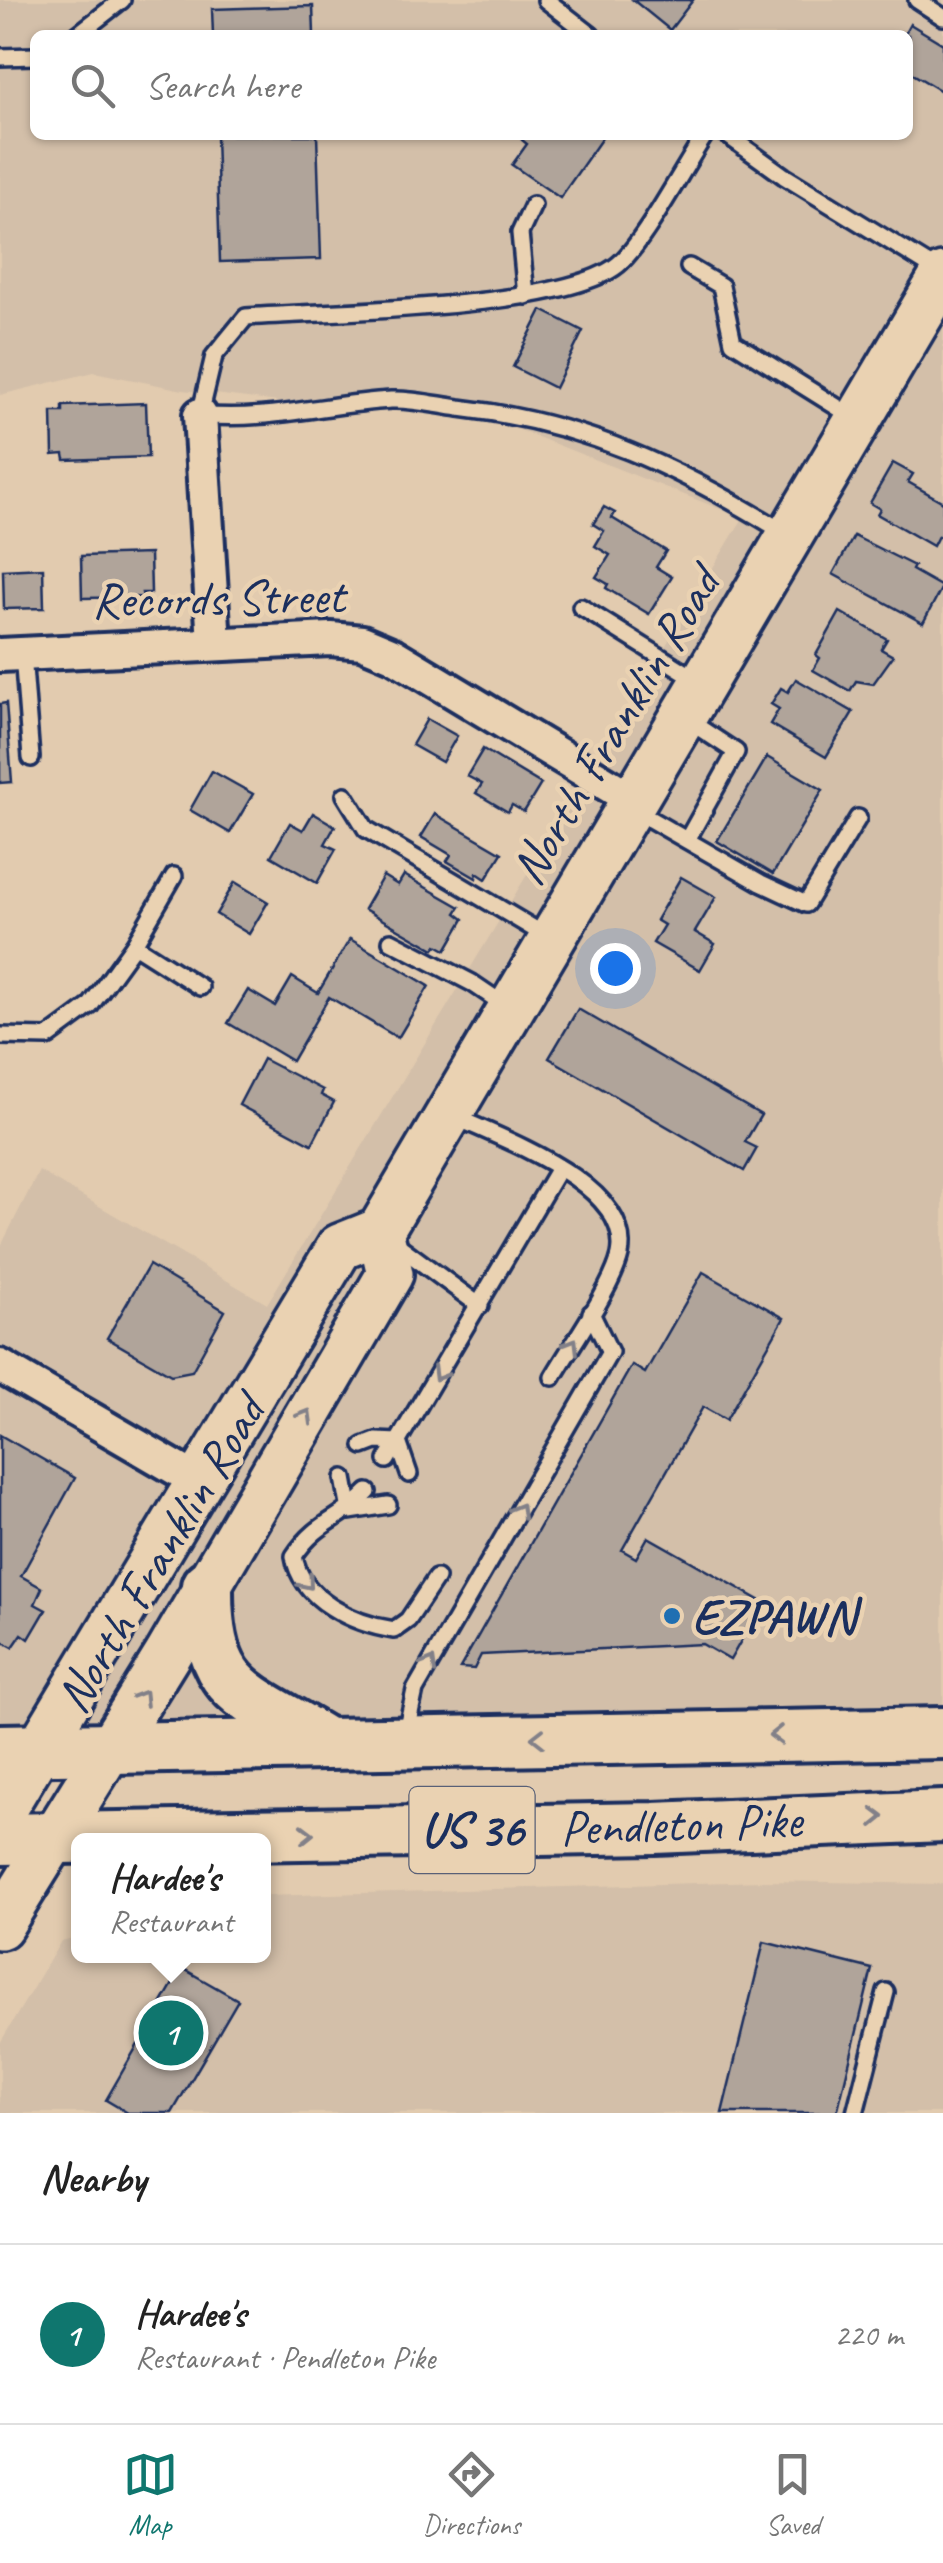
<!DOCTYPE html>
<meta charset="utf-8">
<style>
:root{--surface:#fff;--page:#f6f6f6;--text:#222;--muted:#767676;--line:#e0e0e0;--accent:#0f766e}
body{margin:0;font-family:Caveat,sans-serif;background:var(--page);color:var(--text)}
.you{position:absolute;left:615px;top:968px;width:35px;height:35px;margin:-25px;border:8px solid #fff;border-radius:50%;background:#1a73e8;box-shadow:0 0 0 15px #1a73e833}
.badge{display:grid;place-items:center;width:65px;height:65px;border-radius:50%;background:var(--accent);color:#fff;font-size:32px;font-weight:700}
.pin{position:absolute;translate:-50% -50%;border:5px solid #fff;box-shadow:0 2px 10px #0006}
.popup{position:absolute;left:71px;top:1833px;width:200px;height:130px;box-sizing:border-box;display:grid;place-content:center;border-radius:15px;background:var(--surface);filter:drop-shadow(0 2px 8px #0005);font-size:32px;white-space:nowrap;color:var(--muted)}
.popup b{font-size:38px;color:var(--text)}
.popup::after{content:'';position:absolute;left:50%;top:100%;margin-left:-20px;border:20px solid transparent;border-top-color:var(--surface)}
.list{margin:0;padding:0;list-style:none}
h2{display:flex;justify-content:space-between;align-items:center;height:130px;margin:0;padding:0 40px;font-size:42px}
h2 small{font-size:32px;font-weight:400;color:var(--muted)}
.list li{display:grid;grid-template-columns:65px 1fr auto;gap:30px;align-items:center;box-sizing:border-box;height:180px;padding:0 40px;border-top:2px solid var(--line)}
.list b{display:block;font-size:38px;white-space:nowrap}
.list p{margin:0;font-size:32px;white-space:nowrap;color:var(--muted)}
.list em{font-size:32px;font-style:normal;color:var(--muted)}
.icon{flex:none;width:55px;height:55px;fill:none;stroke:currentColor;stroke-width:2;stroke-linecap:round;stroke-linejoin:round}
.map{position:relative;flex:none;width:943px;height:2113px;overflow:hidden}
.search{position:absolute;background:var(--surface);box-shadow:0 2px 8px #0004;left:30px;right:30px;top:30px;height:110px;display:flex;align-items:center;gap:25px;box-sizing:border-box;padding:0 35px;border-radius:15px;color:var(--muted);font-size:38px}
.sheet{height:310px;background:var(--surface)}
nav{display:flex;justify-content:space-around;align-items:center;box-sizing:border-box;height:140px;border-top:2px solid var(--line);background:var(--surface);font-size:28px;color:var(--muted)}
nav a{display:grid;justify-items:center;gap:5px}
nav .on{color:var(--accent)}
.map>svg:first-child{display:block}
.built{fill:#d3bfa9;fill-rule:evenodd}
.building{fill:#b0a49a;stroke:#1b2f5e;stroke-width:2.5}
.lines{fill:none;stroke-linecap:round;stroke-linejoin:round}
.lane-casing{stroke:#1b2f5e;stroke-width:22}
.street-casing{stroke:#1b2f5e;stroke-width:40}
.secondary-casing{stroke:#1b2f5e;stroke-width:52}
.primary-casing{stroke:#1b2f5e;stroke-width:58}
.lane{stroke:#ead2b2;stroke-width:15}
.street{stroke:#ead2b2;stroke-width:32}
.secondary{stroke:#ead2b2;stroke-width:45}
.primary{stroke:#ead2b2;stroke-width:50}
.oneway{stroke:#828088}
.poi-dot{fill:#1f6fb2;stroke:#ead2b2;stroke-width:4}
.labels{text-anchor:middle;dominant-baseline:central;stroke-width:9;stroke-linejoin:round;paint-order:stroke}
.shield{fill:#ead2b2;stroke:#596077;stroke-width:2.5}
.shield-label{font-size:48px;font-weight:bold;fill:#1b2f5e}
.street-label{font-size:50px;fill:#1b2f5e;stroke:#ead2b2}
.poi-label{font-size:50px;font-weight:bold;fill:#1b2f5e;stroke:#ead2b2;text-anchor:start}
</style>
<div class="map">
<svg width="943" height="2113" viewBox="0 0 943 2113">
<rect width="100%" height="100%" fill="#e2cbaf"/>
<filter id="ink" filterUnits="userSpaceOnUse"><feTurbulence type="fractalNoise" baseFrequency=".01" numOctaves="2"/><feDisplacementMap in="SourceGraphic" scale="20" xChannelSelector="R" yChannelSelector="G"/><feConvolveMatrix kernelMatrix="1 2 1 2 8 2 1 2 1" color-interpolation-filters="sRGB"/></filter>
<g filter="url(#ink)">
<!-- built -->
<g class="built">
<path d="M0,0H943V1710L0,1729V1248L39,1171L267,1304L743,518L487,417L278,402L183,390L94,372L0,395ZM35,35H908V135H35Z"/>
<polygon points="763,1881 943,1884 943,2113 0,2113 0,2043 61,1941 78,1937 79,1956 264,1956 264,1896"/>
</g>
<!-- building -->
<g class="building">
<polygon points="633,0 693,0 670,30"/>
<polygon points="313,6 314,35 213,35 212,9"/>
<polygon points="910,24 943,44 943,92 908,71 908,35 904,35"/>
<polygon points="216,135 317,135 321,259 220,262"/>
<polygon points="525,135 604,135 560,198 512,165 527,144 522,140"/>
<polygon points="542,310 583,331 555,388 513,367"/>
<polygon points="146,403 148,457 65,460 64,454 53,455 52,412 63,412 63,406"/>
<polygon points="893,463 913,474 908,482 943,502 943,539 938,536 933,546 877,514 880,509 870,503"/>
<polygon points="604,507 615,513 612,518 666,551 656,567 672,577 649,614 606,588 608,584 596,577 610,555 595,546 604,531 593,524"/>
<polygon points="854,536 914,566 912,570 942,587 923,623 833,574"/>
<polygon points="150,554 151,593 142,593 143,597 82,598 81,556"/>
<polygon points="43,568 44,608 4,609 3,570"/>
<polygon points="840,612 887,639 881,649 893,656 873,684 856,681 850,691 813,670 820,658 816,655"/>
<polygon points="796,679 853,712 826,757 770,724 779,709 771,704 781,688 788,692"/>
<polygon points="6,703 12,782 0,783 0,704"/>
<polygon points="427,719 457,736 442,762 412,745"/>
<polygon points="483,749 541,784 524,812 512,805 508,812 476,793 482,784 467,776"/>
<polygon points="767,757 823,790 773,874 717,841"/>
<polygon points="212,771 253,794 230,833 190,810"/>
<polygon points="313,813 335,826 325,844 336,849 317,883 271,856 290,823 303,830"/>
<polygon points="435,814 502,853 486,879 477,873 476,878 447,861 451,855 421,837"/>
<polygon points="404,875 460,907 456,913 464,919 446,950 437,945 434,949 364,909 383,876 398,885"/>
<polygon points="681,877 716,897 695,932 715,944 700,970 653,943 664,925 656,920"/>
<polygon points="235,882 268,902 249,934 216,914"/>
<polygon points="350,939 429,986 398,1038 329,997 292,1061 228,1023 248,990 275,1006 292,977 318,993"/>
<polygon points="578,1009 761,1115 745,1142 757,1148 744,1171 549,1058"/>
<polygon points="263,1059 323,1090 321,1095 334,1102 312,1144 239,1105"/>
<polygon points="149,1265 225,1311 192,1371 171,1375 107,1338"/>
<polygon points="703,1272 784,1318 726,1420 703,1407 622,1550 636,1558 648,1537 763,1602 730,1660 702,1644 481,1655 474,1669 460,1668 632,1365 645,1373"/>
<polygon points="0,1435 75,1478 21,1576 42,1588 35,1604 46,1610 29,1639 22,1634 13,1647 0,1640"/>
<polygon points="764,1942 872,1969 837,2113 722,2113"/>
<polygon points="182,1968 238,2000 172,2113 128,2113 106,2100"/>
</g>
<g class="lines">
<defs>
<g id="lane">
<polyline points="546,0 591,35"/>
<polyline points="917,0 943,17"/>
<polyline points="77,35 122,0"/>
<polyline points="0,57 35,56"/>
<path d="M705,135C683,168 647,237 621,262C572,310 322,311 246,317L214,356L200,415C264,422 326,404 391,400C413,399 437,405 459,408C584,422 680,468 785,533"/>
<polyline points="727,135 784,176 940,272"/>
<polyline points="689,267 721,286 733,342 853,417"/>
<polyline points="526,296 520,233 533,205"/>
<polyline points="581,607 701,682"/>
<polyline points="23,654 31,758"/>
<polyline points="686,719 736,752 687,840"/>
<polyline points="345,795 366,829 548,937"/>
<polyline points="634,810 761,883 806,904 858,818"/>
<polyline points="174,876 134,945 200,987"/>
<polyline points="391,941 472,983 509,1008"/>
<polyline points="0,1036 48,1037 90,1006 134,945"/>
<path d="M453,1116C502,1139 634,1185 620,1255C613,1287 570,1347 553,1377"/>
<polyline points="395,1243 480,1306"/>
<polyline points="398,1442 409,1474"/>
<polyline points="363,1446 376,1441 398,1442"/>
<polyline points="387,1460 559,1168"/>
<polyline points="344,1478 350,1511 388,1505"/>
<path d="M368,1492C342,1520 318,1520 294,1556C301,1600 354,1624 394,1630L408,1620L436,1578"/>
<polyline points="405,1736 415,1690 610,1352 591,1313"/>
<polyline points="855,2113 886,1992"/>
</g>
<g id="street">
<polyline points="200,415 214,643"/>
<polyline points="0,655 331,639 362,642 393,655 635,801"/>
<polyline points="0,1366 201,1483"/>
</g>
<g id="secondary">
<polyline points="0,1814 340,1247 380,1231 943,276"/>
<polyline points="0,1926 168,1654 390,1274 380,1231"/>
</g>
<g id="primary">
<path d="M207,1586C206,1693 242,1692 323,1742"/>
<polyline points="0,1750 943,1733"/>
<polyline points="0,1839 654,1828 943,1816"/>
</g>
</defs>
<!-- lane casing -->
<use href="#lane" class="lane-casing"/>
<!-- street casing -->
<use href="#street" class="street-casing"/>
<!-- secondary casing -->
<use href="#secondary" class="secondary-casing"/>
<!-- primary casing -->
<use href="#primary" class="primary-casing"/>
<!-- lane -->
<use href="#lane" class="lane"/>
<!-- street -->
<use href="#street" class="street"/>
<!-- secondary -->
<use href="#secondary" class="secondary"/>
<!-- primary -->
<use href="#primary" class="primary"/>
</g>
<!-- one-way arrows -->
<defs><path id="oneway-chevron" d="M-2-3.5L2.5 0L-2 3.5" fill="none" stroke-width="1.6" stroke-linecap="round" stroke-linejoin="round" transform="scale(2.5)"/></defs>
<g class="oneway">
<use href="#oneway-chevron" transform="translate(572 1345) rotate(-59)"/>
<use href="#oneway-chevron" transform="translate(439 1374) rotate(121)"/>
<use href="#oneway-chevron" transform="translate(306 1416) rotate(-60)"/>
<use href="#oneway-chevron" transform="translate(519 1510) rotate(-60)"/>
<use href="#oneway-chevron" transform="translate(307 1583) rotate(50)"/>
<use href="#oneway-chevron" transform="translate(430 1664) rotate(-60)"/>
<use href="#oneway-chevron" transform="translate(142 1697) rotate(-58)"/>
<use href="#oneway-chevron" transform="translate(776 1735) rotate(179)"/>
<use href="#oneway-chevron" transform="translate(538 1738) rotate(180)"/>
<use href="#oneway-chevron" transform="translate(877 1817) rotate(-1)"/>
<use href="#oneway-chevron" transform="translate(307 1834) rotate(-1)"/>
</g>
</g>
<!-- markers -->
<circle class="poi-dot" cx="672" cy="1616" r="10"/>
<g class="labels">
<!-- shield labels -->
<rect class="shield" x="409.5" y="1787" width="125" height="86" rx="8"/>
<g class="shield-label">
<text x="472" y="1830">US 36</text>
</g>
<!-- street labels -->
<g class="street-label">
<text transform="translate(218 598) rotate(-1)">Records Street</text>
<text transform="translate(615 726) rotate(-59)">North Franklin Road</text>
<text transform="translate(160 1554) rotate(-59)">North Franklin Road</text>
<text transform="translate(681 1824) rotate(-2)">Pendleton Pike</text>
</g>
<!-- poi labels -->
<g class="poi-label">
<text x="692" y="1616">EZPAWN</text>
</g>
</g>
</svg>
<div class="you"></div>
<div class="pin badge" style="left:171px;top:2033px">1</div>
<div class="popup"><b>Hardee's</b>Restaurant</div>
<div class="search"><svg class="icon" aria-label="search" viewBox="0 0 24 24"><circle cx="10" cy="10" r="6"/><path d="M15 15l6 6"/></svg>Search here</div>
</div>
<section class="sheet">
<h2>Nearby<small></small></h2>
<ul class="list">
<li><span class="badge">1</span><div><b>Hardee's</b><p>Restaurant · Pendleton Pike</p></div><em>220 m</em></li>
</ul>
</section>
<nav>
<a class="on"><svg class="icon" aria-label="map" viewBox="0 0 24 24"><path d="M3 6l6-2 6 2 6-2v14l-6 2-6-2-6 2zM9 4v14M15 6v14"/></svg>Map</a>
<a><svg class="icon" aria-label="directions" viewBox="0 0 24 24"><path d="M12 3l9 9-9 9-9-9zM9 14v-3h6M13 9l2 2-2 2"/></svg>Directions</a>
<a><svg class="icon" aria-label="saved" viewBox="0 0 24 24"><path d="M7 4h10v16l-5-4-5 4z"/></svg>Saved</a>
</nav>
